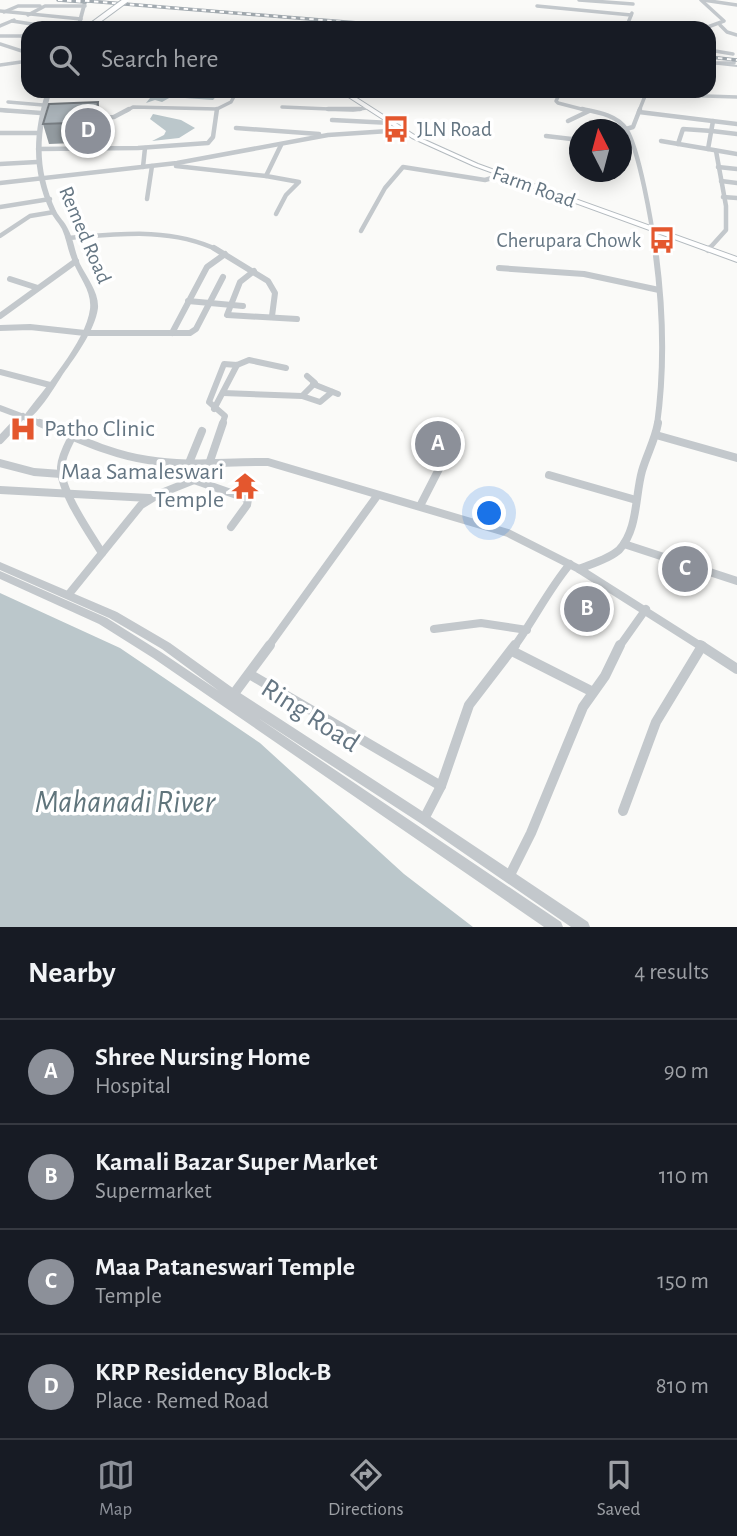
<!DOCTYPE html>
<meta charset="utf-8">
<style>
:root{--surface:#171b24;--page:#20242c;--text:#f1f3f6;--muted:#9ea1a6;--line:#363941;--accent:#8c9099}
body{margin:0;font-family:"Alegreya Sans",sans-serif;background:var(--page);color:var(--text)}
.compass{position:absolute;left:569px;top:119px;width:63px;height:63px;border-radius:50%;background:var(--surface);box-shadow:0 4px 18px #0003;rotate:354deg}
.you{position:absolute;left:490px;top:514px;width:24px;height:24px;margin:-18px;border:5px solid #fff;border-radius:50%;background:#1a73e8;box-shadow:0 0 0 10px #1a73e833}
.badge{display:grid;place-items:center;width:46px;height:46px;border-radius:50%;background:var(--accent);color:#fff;font-size:23px;font-weight:700}
.pin{position:absolute;translate:-50% -50%;border:4px solid #fff;box-shadow:0 2px 7px #0006}
.list{margin:0;padding:0;list-style:none}
h2{display:flex;justify-content:space-between;align-items:center;height:91px;margin:0;padding:0 28px;font-size:30px}
h2 small{font-size:23px;font-weight:400;color:var(--muted)}
.list li{display:grid;grid-template-columns:46px 1fr auto;gap:21px;align-items:center;box-sizing:border-box;height:105px;padding:0 28px;border-top:2px solid var(--line)}
.list b{display:block;font-size:26px;white-space:nowrap}
.list p{margin:0;font-size:23px;white-space:nowrap;color:var(--muted)}
.list em{font-size:23px;font-style:normal;color:var(--muted)}
.icon{flex:none;width:38px;height:38px;fill:none;stroke:currentColor;stroke-width:2;stroke-linecap:round;stroke-linejoin:round}
.map{position:relative;flex:none;width:737px;height:927px;overflow:hidden}
.search{position:absolute;background:var(--surface);box-shadow:0 4px 18px #0003;left:21px;right:21px;top:21px;height:77px;display:flex;align-items:center;gap:18px;box-sizing:border-box;padding:0 24px;border-radius:21px;color:var(--muted);font-size:26px}
.sheet{height:511px;background:var(--surface)}
nav{display:flex;justify-content:space-around;align-items:center;box-sizing:border-box;height:98px;border-top:2px solid var(--line);background:var(--surface);font-size:19px;color:var(--muted)}
nav a{display:grid;justify-items:center;gap:4px}
nav .on{color:var(--accent)}
.map>svg:first-child{display:block}
.water{fill:#bbc7cb}
.lines{fill:none;stroke-linecap:round;stroke-linejoin:round}
.secondary-casing{stroke:#b3babf;stroke-width:2}
.minor-far4{stroke:#c3c8cc;stroke-width:3.5}
.minor-far3{stroke:#c3c8cc;stroke-width:4.5}
.minor-far2{stroke:#c3c8cc;stroke-width:6}
.minor-far1{stroke:#c3c8cc;stroke-width:8}
.minor{stroke:#c3c8cc;stroke-width:10}
.tertiary{fill:#c3c8cc;fill-rule:evenodd}
.secondary{fill:#fff;fill-rule:evenodd}
.rail-casing{stroke:#a2aab0;stroke-width:3.5}
.rail{stroke:#fff;stroke-width:2;stroke-dasharray:4.5;stroke-linecap:butt}
.secondary-bridge-casing{stroke:#b3babf;stroke-width:7;stroke-linecap:butt}
.secondary-bridge{stroke:#fff;stroke-width:5}
.wall{fill:#929a9f}
.shaded-wall{fill:#777d82}
.building{fill:#aab3b9;stroke:#777d82;stroke-width:2}
.labels{text-anchor:middle;dominant-baseline:central;stroke-width:7;stroke-linejoin:round;paint-order:stroke}
.far-poi-label{font-size:21px;fill:#657683;stroke:#fff;text-anchor:start}
.far-street-label{font-size:21px;fill:#657683;stroke:#fff}
.poi-label{font-size:24px;fill:#657683;stroke:#fff;text-anchor:start}
.near-street-label{font-size:28px;fill:#657683;stroke:#fff}
.near-water-label{font-size:32px;font-style:italic;fill:#60757c;stroke:#fff}
</style>
<div class="map">
<svg width="737" height="927" viewBox="0 0 737 927">
<rect width="100%" height="100%" fill="#fafaf8"/>
<!-- water -->
<g class="water">
<polygon points="137,91 221,91 213,100 171,97 162,102 155,100 146,103 150,98"/>
<polygon points="153,114 181,120 195,128 179,138 152,141 164,135 166,131 150,119"/>
<polygon points="0,593 120,648 260,743 404,874 473,927 0,927"/>
</g>
<g class="lines">
<defs>
<polygon id="secondary" points="339,91 346,91 416,136 478,164 737,257 737,262 474,166 412,138"/>
</defs>
<!-- secondary casing -->
<use href="#secondary" class="secondary-casing"/>
<!-- minor-far4 -->
<g class="minor-far4">
<polyline points="579,0 633,4"/>
<polyline points="701,0 724,21 705,28"/>
<polyline points="703,0 737,5"/>
<polyline points="537,6 631,15"/>
<polyline points="0,11 81,19"/>
<polyline points="4,12 18,6 40,6"/>
<polyline points="28,15 45,6 85,6"/>
<polyline points="12,21 52,27"/>
<polyline points="720,25 727,32 737,35"/>
<polyline points="0,26 14,20"/>
<polyline points="94,28 110,24 172,28"/>
<polyline points="626,28 632,13"/>
<polyline points="0,36 28,36"/>
<polyline points="0,44 28,53"/>
<polyline points="709,50 733,54"/>
<polyline points="714,63 734,63 734,60"/>
<polyline points="0,65 28,61"/>
<polyline points="561,91 556,101 558,103 589,111"/>
<polyline points="653,91 673,95 737,97"/>
<polyline points="8,102 43,105"/>
<polyline points="282,107 353,110 366,108"/>
<polyline points="0,110 10,111"/>
<polyline points="126,111 133,107 217,109 231,102 237,91"/>
<polyline points="639,111 647,91"/>
</g>
<!-- minor-far3 -->
<g class="minor-far3">
<polyline points="328,109 360,109"/>
<path d="M582,109C597,112 617,115 626,129C639,149 652,224 655,250"/>
<polyline points="0,110 41,113"/>
<polyline points="639,112 737,124"/>
<polyline points="93,118 114,117 129,109"/>
<polyline points="332,120 391,123"/>
<polyline points="568,121 589,111"/>
<polyline points="713,121 708,149 737,154"/>
<polyline points="236,128 319,134"/>
<polyline points="626,129 633,127 640,109"/>
<polyline points="712,131 737,134"/>
<polyline points="0,133 38,133"/>
<polyline points="546,136 580,140"/>
<polyline points="661,141 708,149"/>
<polyline points="622,144 632,145"/>
<polyline points="678,144 683,129 712,131"/>
<polyline points="38,149 138,148 208,143 213,137 217,109"/>
<polyline points="0,164 37,162"/>
<polyline points="176,166 266,176 281,145"/>
<polyline points="143,167 145,148"/>
<polyline points="718,167 737,169"/>
<polyline points="266,176 299,182 286,195 276,214"/>
<polyline points="721,181 737,183"/>
<polyline points="0,183 177,163 328,135 404,130"/>
<polyline points="723,197 737,198"/>
<polyline points="147,199 152,166"/>
<polyline points="0,207 50,199"/>
<polyline points="361,231 385,188 403,167 485,180 502,175"/>
<polyline points="0,236 30,216 54,212"/>
<path d="M68,238C119,234 170,227 218,250"/>
<polyline points="708,250 726,230 726,206 716,151"/>
</g>
<!-- minor-far2 -->
<g class="minor-far2">
<polyline points="214,248 268,281 275,293 272,316"/>
<path d="M655,248C663,306 665,367 657,425"/>
<polyline points="708,250 710,248"/>
<polyline points="499,268 584,274 659,290"/>
<polyline points="254,271 240,282 227,315 297,319"/>
<polyline points="10,279 38,288"/>
<polyline points="188,301 243,306"/>
<polyline points="0,316 76,261"/>
<polyline points="0,328 30,327 85,333 190,333 196,329 223,277"/>
<polyline points="172,333 207,267 225,254"/>
<polyline points="0,372 50,385"/>
<polyline points="313,384 338,394"/>
<polyline points="223,393 302,396 315,383 307,376"/>
<polyline points="302,396 320,402 332,392"/>
<polyline points="0,408 45,425"/>
<polyline points="214,409 237,365"/>
<polyline points="14,425 23,416"/>
<polyline points="222,425 225,416 209,402 224,364 237,365 249,360 286,368"/>
</g>
<!-- minor-far1 -->
<g class="minor-far1">
<path d="M40,423C75,437 111,455 148,460C188,467 228,461 268,462L508,533L579,569L702,647"/>
<path d="M73,435C68,445 62,455 61,467C60,491 89,532 102,553"/>
<polyline points="656,435 737,458"/>
<polyline points="0,440 16,423"/>
<polyline points="0,463 34,472 61,474"/>
<polyline points="189,463 202,431"/>
<polyline points="209,464 223,423"/>
<polyline points="549,475 636,500"/>
<polyline points="194,480 248,499 247,505 231,527"/>
<polyline points="0,490 149,498"/>
<polyline points="420,506 458,432"/>
<polyline points="624,544 737,581"/>
<path d="M579,569C591,564 609,559 619,550C638,530 635,496 642,471C647,454 655,440 658,423"/>
<polyline points="69,594 141,505 159,494 194,480 217,465"/>
<polyline points="434,629 481,623 527,630"/>
<polyline points="268,647 377,496"/>
<path d="M514,647C534,620 548,590 570,564"/>
<polyline points="619,647 646,609"/>
</g>
<!-- minor -->
<g class="minor">
<polyline points="700,645 737,669"/>
<polyline points="512,651 593,692"/>
<polyline points="251,675 441,786"/>
<polyline points="233,695 270,645"/>
<polyline points="623,811 656,722 702,646"/>
<polyline points="424,819 441,786 469,705 515,645"/>
<polyline points="509,877 531,833 583,707 605,676 620,645"/>
</g>
<!-- tertiary -->
<g class="tertiary">
<polygon points="85,1 87,2 80,28 76,28 83,2"/>
<polygon points="709,62 737,65 737,67 709,64"/>
<path d="M46,91H52C38,133 37,170 56,211C59,217 65,222 68,229C74,240 75,253 80,264C87,278 99,292 98,308C95,330 76,356 63,374C54,388 40,412 27,420L23,417C43,390 86,342 90,309C92,292 80,278 74,264C68,253 67,240 62,229C58,222 53,217 50,211C31,170 33,133 46,91Z"/>
<polygon points="0,562 117,612 170,643 237,691 428,815 588,922 590,927 571,927 420,823 258,718 561,922 563,927 544,927 153,658 99,624 0,579 0,571 107,618 161,652 219,691 162,649 109,618 0,570"/>
</g>
<!-- secondary -->
<use href="#secondary" class="secondary"/>
<defs>
<g id="rail">
<polyline points="58,0 85,2"/>
<polyline points="76,0 420,28"/>
<polyline points="709,57 737,60"/>
</g>
</defs>
<!-- rail casing -->
<use href="#rail" class="rail-casing"/>
<!-- rail -->
<use href="#rail" class="rail"/>
<defs>
<polyline id="secondary-bridge" points="88,28 126,0"/>
</defs>
<!-- secondary-bridge casing -->
<use href="#secondary-bridge" class="secondary-bridge-casing"/>
<!-- secondary-bridge -->
<use href="#secondary-bridge" class="secondary-bridge"/>
</g>
<!-- wall -->
<polygon class="wall" points="98,102 102,122 100,142 49,144 43,124"/>
<!-- shaded-wall -->
<polygon class="shaded-wall" points="98,102 102,122 100,142 95,122"/>
<!-- building -->
<polygon class="building" points="98,102 95,122 43,124 49,104"/>
<!-- icons -->
<defs>
<symbol id="bus-bare" viewBox="-9 -9 18 18"><path d="M-5-6H5V4H4V6H2V4H-2V6H-4V4H-5ZM-3.5-4V0h7V-4ZM-3.5 1.2v1.5H-2V1.2ZM2 1.2v1.5H3.5V1.2Z" fill="#e4572e" stroke="#fff" stroke-width="2.5" paint-order="stroke"/></symbol>
<symbol id="hospital-bare" viewBox="-9 -9 18 18"><path d="M-5-5h3v3.5h4V-5h3V5h-3V1.5h-4V5h-3Z" fill="#e4572e" stroke="#fff" stroke-width="2.5" paint-order="stroke"/></symbol>
<symbol id="temple-bare" viewBox="-9 -9 18 18"><path d="M0-6L5-2H3V0L6.5 2.5H4V6H1.5V3h-3V6H-4V2.5H-6.5L-3 0V-2H-5Z" fill="#e4572e" stroke="#fff" stroke-width="2.5" paint-order="stroke"/></symbol>
</defs>
<g fill-rule="evenodd">
<use href="#bus-bare" x="377" y="110" width="38" height="38"/>
<use href="#bus-bare" x="643" y="221" width="38" height="38"/>
<use href="#hospital-bare" x="4" y="410" width="38" height="38"/>
<use href="#temple-bare" x="226" y="467" width="38" height="38"/>
</g>
<g class="labels">
<!-- far-poi labels -->
<g class="far-poi-label">
<text x="417" y="129">JLN Road</text>
<text x="641" y="240" text-anchor="end">Cherupara Chowk</text>
</g>
<!-- far-street labels -->
<g class="far-street-label">
<text transform="translate(534 187) rotate(20)">Farm Road</text>
<text transform="translate(85 235) rotate(67)">Remed Road</text>
</g>
<!-- poi labels -->
<g class="poi-label">
<text x="44" y="429">Patho Clinic</text>
<text x="224" y="472" text-anchor="end">Maa Samaleswari<tspan x="224" dy="28">Temple</tspan></text>
</g>
<!-- near-street labels -->
<g class="near-street-label">
<text transform="translate(310 716) rotate(33)">Ring Road</text>
</g>
<!-- near-water labels -->
<g class="near-water-label">
<text x="125" y="802">Mahanadi River</text>
</g>
</g>
</svg>
<svg class="compass" viewBox="-18 -18 36 36"><path d="M0-13l5 13h-10z" fill="#e53935"/><path d="M0 13l5-13h-10z" fill="#9ea1a6"/></svg>
<div class="you"></div>
<div class="pin badge" style="left:438px;top:444px">A</div>
<div class="pin badge" style="left:587px;top:609px">B</div>
<div class="pin badge" style="left:685px;top:569px">C</div>
<div class="pin badge" style="left:88px;top:131px">D</div>
<div class="search"><svg class="icon" aria-label="search" viewBox="0 0 24 24"><circle cx="10" cy="10" r="6"/><path d="M15 15l6 6"/></svg>Search here</div>
</div>
<section class="sheet">
<h2>Nearby<small>4 results</small></h2>
<ul class="list">
<li><span class="badge">A</span><div><b>Shree Nursing Home</b><p>Hospital</p></div><em>90 m</em></li>
<li><span class="badge">B</span><div><b>Kamali Bazar Super Market</b><p>Supermarket</p></div><em>110 m</em></li>
<li><span class="badge">C</span><div><b>Maa Pataneswari Temple</b><p>Temple</p></div><em>150 m</em></li>
<li><span class="badge">D</span><div><b>KRP Residency Block-B</b><p>Place · Remed Road</p></div><em>810 m</em></li>
</ul>
</section>
<nav>
<a class="on"><svg class="icon" aria-label="map" viewBox="0 0 24 24"><path d="M3 6l6-2 6 2 6-2v14l-6 2-6-2-6 2zM9 4v14M15 6v14"/></svg>Map</a>
<a><svg class="icon" aria-label="directions" viewBox="0 0 24 24"><path d="M12 3l9 9-9 9-9-9zM9 14v-3h6M13 9l2 2-2 2"/></svg>Directions</a>
<a><svg class="icon" aria-label="saved" viewBox="0 0 24 24"><path d="M7 4h10v16l-5-4-5 4z"/></svg>Saved</a>
</nav>
